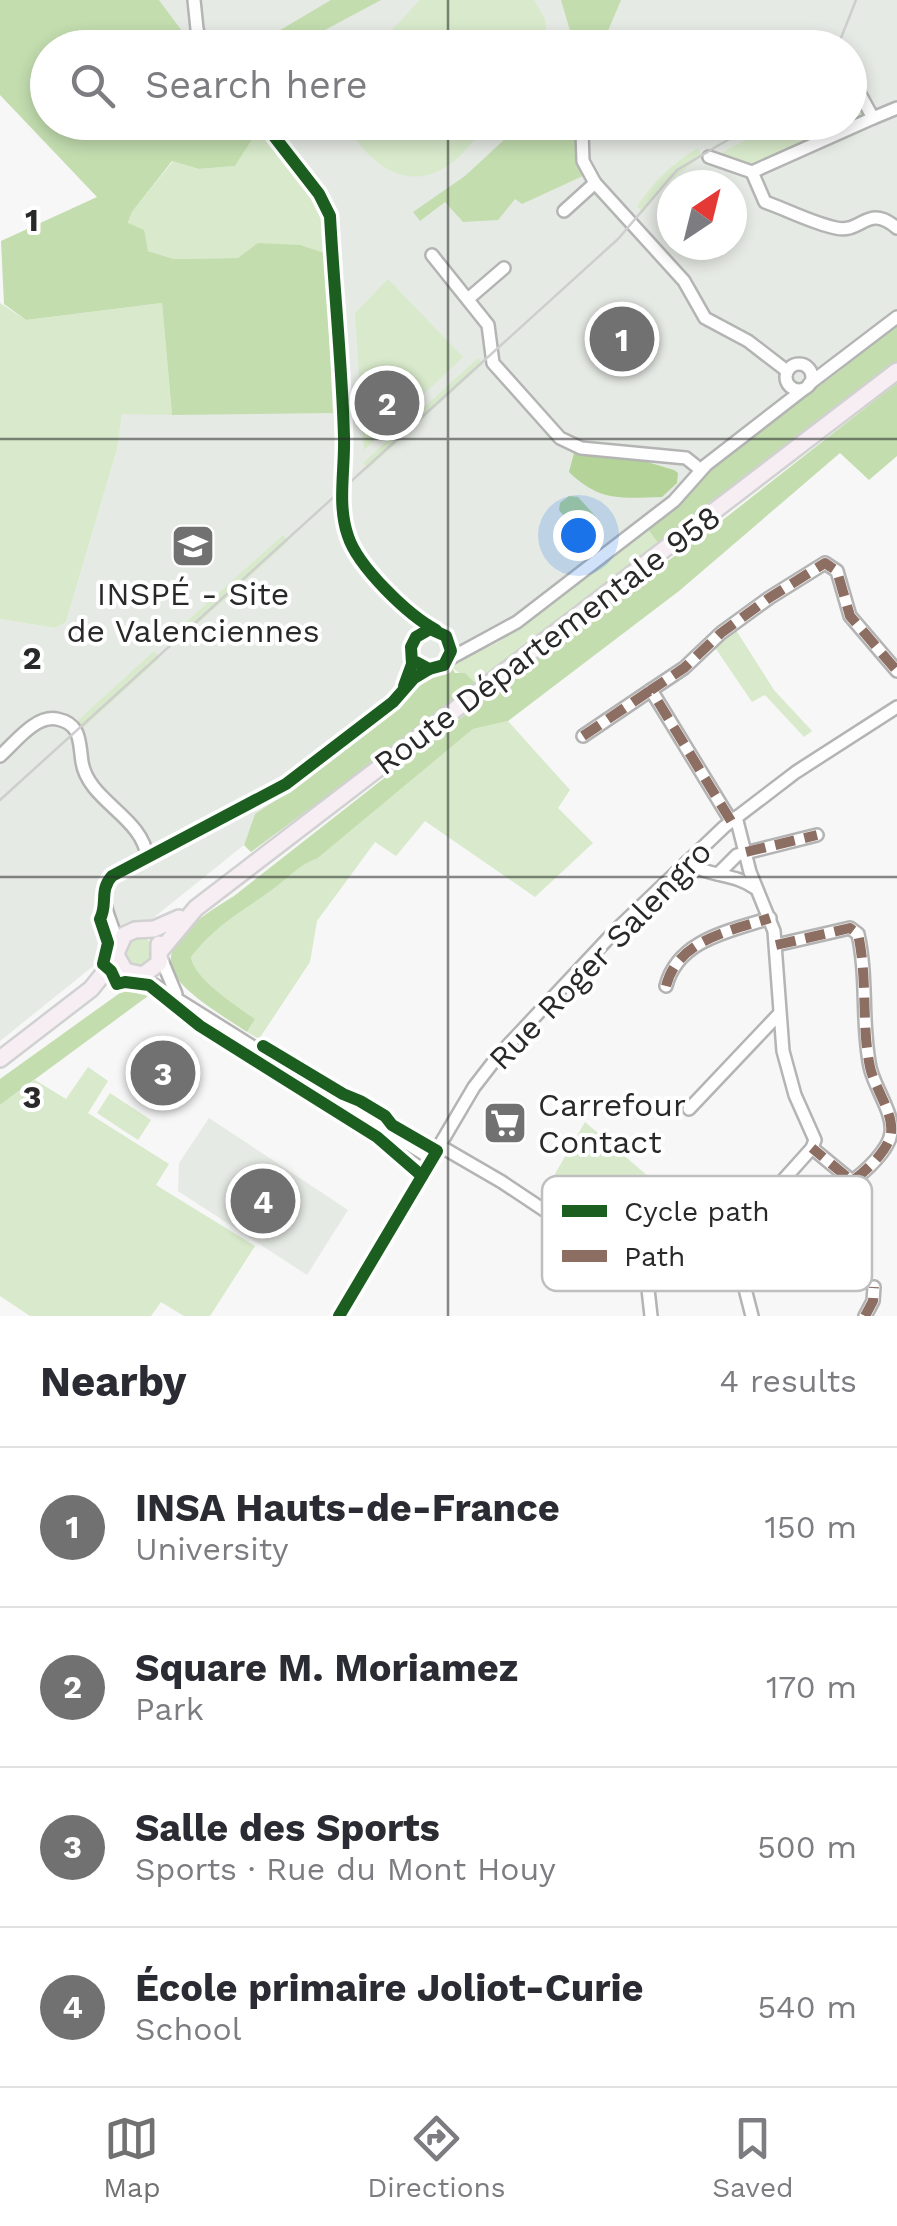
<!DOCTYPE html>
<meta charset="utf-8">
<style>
:root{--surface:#fff;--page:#f2f2f3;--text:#2b2b33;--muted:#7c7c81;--line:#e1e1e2;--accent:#707170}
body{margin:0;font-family:"Work Sans",sans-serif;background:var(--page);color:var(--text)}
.compass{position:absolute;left:657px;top:170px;width:90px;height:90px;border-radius:50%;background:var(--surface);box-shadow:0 5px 15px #0003;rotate:35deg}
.you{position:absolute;left:578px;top:535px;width:35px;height:35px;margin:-25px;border:8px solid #fff;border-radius:50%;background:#1a73e8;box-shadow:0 0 0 15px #1a73e833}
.badge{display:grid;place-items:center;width:65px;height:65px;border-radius:50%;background:var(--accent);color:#fff;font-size:32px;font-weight:700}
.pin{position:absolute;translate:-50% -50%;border:5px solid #fff;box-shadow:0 2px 10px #0006}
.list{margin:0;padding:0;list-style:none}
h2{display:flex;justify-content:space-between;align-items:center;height:130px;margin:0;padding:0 40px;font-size:42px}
h2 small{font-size:32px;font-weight:400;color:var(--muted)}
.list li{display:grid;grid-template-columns:65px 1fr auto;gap:30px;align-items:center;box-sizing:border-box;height:160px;padding:0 40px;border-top:2px solid var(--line)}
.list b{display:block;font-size:38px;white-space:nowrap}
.list p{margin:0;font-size:32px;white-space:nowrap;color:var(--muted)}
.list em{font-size:32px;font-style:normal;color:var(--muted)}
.icon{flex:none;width:55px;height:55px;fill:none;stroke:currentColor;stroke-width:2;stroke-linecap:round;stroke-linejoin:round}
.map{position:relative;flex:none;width:897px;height:1316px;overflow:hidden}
.search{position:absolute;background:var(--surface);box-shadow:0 5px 15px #0003;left:30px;right:30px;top:30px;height:110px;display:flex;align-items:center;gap:25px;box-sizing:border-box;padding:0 35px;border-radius:55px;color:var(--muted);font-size:38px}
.sheet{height:770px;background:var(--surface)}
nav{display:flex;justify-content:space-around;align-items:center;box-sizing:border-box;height:140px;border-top:2px solid var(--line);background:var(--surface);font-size:28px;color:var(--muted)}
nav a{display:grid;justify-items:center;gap:5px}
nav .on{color:var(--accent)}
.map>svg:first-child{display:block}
.built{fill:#e6eae4;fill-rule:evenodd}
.green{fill:#d8eacb}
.forest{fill:#c3ddaf}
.water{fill:#b3d398}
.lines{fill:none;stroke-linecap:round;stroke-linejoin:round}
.minor-casing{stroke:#b3b4b3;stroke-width:16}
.major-casing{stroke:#d1d1d1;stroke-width:20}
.minor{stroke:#fefefe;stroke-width:11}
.major{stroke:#f6eef2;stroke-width:15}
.tram{stroke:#cdcecd;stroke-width:2.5}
.quiet{stroke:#8d6e63;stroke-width:10;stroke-dasharray:20 10;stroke-linecap:butt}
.cycleway-casing{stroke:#fff;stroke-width:19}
.cycleway{stroke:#1b5e20;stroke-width:12}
.grid{fill:none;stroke:#282928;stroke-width:2.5;stroke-opacity:0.55}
.labels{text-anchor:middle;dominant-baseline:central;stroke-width:8;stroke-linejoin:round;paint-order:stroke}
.poi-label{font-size:32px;fill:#282928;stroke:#fff}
.street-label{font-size:32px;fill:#282928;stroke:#fff}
.key{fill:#fff;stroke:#bebfbe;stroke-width:2.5}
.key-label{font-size:28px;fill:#282928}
.grid-label{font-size:32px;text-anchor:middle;font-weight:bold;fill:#282928;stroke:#fff;stroke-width:8;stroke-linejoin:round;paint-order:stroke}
</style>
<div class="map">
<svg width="897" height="1316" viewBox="0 0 897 1316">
<rect width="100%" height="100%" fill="#f6f7f6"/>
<!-- built -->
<g class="built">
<path d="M159,0H897V321L838,372L694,485L681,502L572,587L494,644L466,654L452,668L421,681L400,706L294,788L255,814L244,845L0,1041V619L55,628L66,622L117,449L122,413L333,412L330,269L325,237L266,136L254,123L850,122V48L194,47ZM672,185H732V245H672Z"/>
<polygon points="209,1118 348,1210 307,1275 178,1191 179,1163"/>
</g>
<!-- green -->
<g class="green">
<polygon points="420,0 534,0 545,19 548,47 376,47"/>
<polygon points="850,83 868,115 755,167 718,155 777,123 850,122"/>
<path d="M347,123H489C476,137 462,157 446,167C404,194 363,159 347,123Z"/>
<polygon points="258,128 319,204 323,211 328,254 301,245 239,258 174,259 148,251 128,224 132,212 173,161 199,169 235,166"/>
<path d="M698,148L702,156L663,186L643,213L637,206C654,182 672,163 698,148Z"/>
<polygon points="388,279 463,357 364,450 355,313"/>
<polygon points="0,303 26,320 162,303 172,415 122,414 117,449 66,622 55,628 0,619"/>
<polygon points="478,358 483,364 368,469 363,463"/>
<path d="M647,528L658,543L477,685L452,668C463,651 481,652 498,642C550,610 598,566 647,528Z"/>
<polygon points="283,535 289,541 181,639 175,632"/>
<polygon points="734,627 774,690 812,731 804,737 765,695 752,702 714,646"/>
<polygon points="154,651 160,658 80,731 74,724"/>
<path d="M508,721L570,790L558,808L593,843L535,897L425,821L396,856L375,842L317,921L310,962L259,1039L247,1032L255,1019C237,1006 194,979 191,957C217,924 240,913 272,890C288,878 299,865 318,858L473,729Z"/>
<circle cx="139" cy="952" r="15"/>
<polygon points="88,1067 108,1081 88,1113 169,1164 156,1185 255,1246 210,1316 184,1316 161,1302 151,1316 30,1316 0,1296 0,1105 35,1080 66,1099"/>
<polygon points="110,1093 151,1120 138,1140 97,1113"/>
<polygon points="585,1122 685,1208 699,1189 703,1190 739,1220 729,1236 672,1283 541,1198"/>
</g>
<!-- forest -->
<g class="forest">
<polygon points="0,0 159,0 194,47 48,48 48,122 254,123 258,128 256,133 235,166 199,169 172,161 132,212 128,223 144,230 148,251 174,259 238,258 258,243 301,245 325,253 333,413 172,415 162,303 26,320 4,304 1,241 97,197 0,95"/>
<polygon points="331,0 381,0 293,47 269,47 265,39"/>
<polygon points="561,0 621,0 601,47 569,47 571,34"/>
<polygon points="522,123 582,123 577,124 578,148 585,175 522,204 515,199 498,220 463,222 445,202 420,221 413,212 465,176"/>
<polygon points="897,321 897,362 658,543 647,528 681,502 720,460 838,372"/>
<path d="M897,383V456L869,480L840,453L679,591L508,721L473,729L318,858C299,865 288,878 272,890C240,913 217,924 191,957C194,979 237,1006 255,1019L247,1032C166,980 132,957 234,896L559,641L710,530Z"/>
<polygon points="452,668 455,673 465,673 477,685 251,852 244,845 255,814 294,788 400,706 421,681"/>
<polygon points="124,990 148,996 0,1105 0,1079"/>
</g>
<!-- water -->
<g class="water">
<path d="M574,453L644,461L674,470L678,473L677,483L662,497C621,498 600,502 569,472Z"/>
<polygon points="569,496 578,497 599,520 599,525 588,538 582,538 559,510 560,503"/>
</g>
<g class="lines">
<defs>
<g id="minor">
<polyline points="194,0 197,29 203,48"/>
<polyline points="850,76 873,118 897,108"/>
<path d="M263,122L319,194L330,216C334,290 342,363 344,437C345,470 337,505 348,536C358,567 408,615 436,630"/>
<polyline points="582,132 583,161 595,183"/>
<polyline points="709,157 752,172 873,118"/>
<path d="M752,172L765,202C788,210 812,223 836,228C862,234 867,203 897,228"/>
<polyline points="564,211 595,183 684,281 705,318 748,341 787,371"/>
<polyline points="432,255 488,325 493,363 560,438 581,448 686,458 701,470"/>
<polyline points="468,299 504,268"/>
<circle cx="799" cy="377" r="13"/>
<polyline points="809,384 897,317"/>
<polyline points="449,659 517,622 674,501 706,465 804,389"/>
<path d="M406,682C413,665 408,648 418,635C436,624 453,635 450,656L440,668H424L413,658"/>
<polyline points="583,736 651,690"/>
<path d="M0,756C15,743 35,715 57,719C82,724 79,743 82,762C88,801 143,817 147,857"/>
<polyline points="736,817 750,872 774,931 783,1051 795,1095 815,1140 812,1148 735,1234 734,1246 752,1316"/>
<polyline points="731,821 651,690 684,668 721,633 769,598 825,563 837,571 850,616 897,671"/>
<path d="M687,862C708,877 735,873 755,888"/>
<polyline points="718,874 737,855 817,835"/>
<path d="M117,945C114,920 93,899 112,876L286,784L393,702L414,678L429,669"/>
<path d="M776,945L850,928L858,934C868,980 861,1023 870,1067C874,1087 894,1113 891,1133C889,1150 865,1172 852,1181L812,1148"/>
<polyline points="161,958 176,994"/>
<polyline points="140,976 432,1159"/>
<path d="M666,986C678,939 731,931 770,918"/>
<polyline points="689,1109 779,1014"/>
<polyline points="440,1146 502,1182 634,1270 648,1289 651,1316"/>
<polyline points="339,1316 474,1087 498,1056 617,929 724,827 796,772 897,707"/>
<polyline points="865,1316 873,1301 874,1287"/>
</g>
<g id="major">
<polyline points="161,950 196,908 897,371"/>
<polyline points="116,955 125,971 143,975 159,963 159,944"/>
<polyline points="0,1059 91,989 112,963 124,935 135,930 154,929 179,918"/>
</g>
</defs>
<!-- minor casing -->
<use href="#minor" class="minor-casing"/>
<!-- major casing -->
<use href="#major" class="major-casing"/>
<!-- minor -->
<use href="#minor" class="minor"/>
<!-- major -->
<use href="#major" class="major"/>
<!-- tram -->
<g class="tram">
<polyline points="837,48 856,0"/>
<polyline points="0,800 618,239 677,170 758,122"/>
</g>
<!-- quiet -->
<g class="quiet">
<polyline points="583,736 651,690"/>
<polyline points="731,821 651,690 684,668 721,633 769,598 825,563 837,571 850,616 897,671"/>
<polyline points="746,852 817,835"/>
<path d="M776,945L850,928L858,934C868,980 861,1023 870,1067C874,1087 894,1113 891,1133C889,1150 865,1172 852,1181L812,1148"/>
<path d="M666,986C678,939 731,931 770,918"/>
<polyline points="865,1316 873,1301 874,1287"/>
</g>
<defs>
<g id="cycleway">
<path d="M263,122L319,194L330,216C334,290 342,363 344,437C345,470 337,505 348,536C358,567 408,615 436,630"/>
<polyline points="404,686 412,664 411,647 416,637 430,629 446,636 451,651 444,665 429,669 416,662"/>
<polyline points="263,1046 343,1094 360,1101 385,1116 392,1125 437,1151 339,1316"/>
<path d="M422,1176L377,1137L200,1026L149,985L125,982L117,984L111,971L103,964L108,943L100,919C108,904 99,890 112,876L286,784L393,702L414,678L429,669"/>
</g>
</defs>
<!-- cycleway casing -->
<use href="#cycleway" class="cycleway-casing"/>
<!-- cycleway -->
<use href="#cycleway" class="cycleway"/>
</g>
<!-- grid -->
<path class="grid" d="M448,0V48M448,122V1316M0,439H897M0,877H897"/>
<!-- icons -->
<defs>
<symbol id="university-square" viewBox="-11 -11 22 22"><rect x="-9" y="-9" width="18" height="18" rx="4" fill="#707170" stroke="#fff"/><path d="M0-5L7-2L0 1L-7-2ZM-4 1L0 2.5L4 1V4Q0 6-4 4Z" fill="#fff"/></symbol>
<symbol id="supermarket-square" viewBox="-11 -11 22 22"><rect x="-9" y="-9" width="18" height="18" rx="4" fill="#707170" stroke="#fff"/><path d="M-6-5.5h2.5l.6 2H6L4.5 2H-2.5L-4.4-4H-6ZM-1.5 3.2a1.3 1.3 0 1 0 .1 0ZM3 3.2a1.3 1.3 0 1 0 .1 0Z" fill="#fff"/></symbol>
</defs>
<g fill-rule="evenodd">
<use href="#university-square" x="168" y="521" width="50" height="50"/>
<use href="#supermarket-square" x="480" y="1098" width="50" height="50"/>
</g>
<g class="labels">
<!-- poi labels -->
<g class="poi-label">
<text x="193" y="594">INSPÉ - Site<tspan x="193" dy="37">de Valenciennes</tspan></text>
<text x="538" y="1105" text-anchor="start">Carrefour<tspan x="538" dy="37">Contact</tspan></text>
</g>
<!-- street labels -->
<g class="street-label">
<text transform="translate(547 640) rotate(-37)">Route Départementale 958</text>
<text transform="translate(600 955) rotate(-46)">Rue Roger Salengro</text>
</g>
</g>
<!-- legend -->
<rect x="542" y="1176" width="330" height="115" rx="15" class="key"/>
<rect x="562" y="1205" width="45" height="12" fill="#1b5e20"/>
<rect x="562" y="1250" width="45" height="12" fill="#8d6e63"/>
<g class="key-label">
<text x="624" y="1221">Cycle path</text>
<text x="624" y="1266">Path</text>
</g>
<g class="grid-label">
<text x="32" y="231">1</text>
<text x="32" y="669">2</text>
<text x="32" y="1108">3</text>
</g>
</svg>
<svg class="compass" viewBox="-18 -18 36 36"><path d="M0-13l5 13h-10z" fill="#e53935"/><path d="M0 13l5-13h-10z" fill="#7c7c81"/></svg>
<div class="you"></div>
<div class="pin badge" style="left:622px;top:339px">1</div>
<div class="pin badge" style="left:387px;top:403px">2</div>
<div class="pin badge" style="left:163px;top:1073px">3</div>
<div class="pin badge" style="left:263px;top:1201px">4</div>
<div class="search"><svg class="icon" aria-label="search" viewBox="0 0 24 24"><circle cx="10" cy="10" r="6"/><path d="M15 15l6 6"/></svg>Search here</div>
</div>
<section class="sheet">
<h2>Nearby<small>4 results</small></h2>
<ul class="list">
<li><span class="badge">1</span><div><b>INSA Hauts-de-France</b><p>University</p></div><em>150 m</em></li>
<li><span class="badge">2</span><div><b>Square M. Moriamez</b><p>Park</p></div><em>170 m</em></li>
<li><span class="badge">3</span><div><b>Salle des Sports</b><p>Sports · Rue du Mont Houy</p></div><em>500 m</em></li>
<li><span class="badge">4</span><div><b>École primaire Joliot-Curie</b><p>School</p></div><em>540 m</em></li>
</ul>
</section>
<nav>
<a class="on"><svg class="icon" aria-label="map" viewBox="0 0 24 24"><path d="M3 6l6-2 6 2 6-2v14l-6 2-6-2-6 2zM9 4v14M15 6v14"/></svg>Map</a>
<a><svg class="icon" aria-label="directions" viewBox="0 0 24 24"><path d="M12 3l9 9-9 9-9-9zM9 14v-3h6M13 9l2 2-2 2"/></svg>Directions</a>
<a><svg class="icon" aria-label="saved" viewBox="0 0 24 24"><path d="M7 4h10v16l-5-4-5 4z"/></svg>Saved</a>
</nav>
